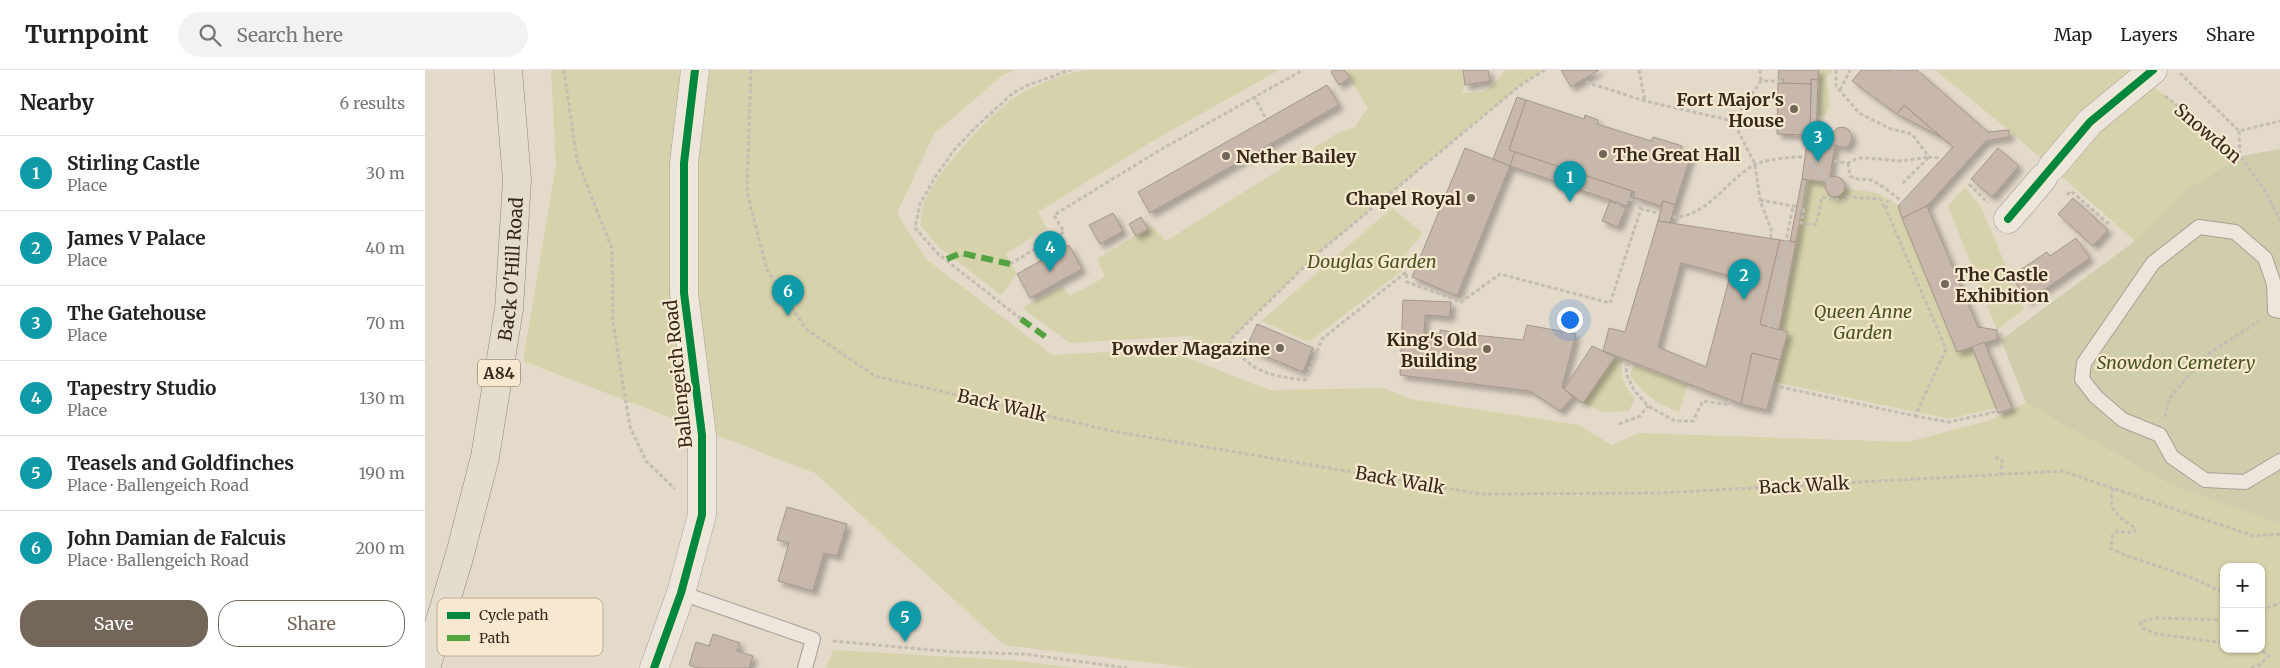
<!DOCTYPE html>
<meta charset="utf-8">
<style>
:root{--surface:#fff;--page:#f2f2f2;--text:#222;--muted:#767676;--line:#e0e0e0;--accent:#746659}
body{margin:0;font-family:Merriweather,serif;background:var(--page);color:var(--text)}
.controls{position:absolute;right:15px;bottom:15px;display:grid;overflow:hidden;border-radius:10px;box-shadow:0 1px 4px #0004}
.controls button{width:45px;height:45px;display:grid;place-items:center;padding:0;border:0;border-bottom:1px solid var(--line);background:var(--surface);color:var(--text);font:25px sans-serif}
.you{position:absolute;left:1144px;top:249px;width:18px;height:18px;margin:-12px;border:4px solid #fff;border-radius:50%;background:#1a73e8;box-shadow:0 0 0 8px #1a73e833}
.badge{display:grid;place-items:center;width:32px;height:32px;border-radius:50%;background:var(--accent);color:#fff;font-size:16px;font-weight:700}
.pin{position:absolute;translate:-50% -41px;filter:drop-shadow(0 1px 2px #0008)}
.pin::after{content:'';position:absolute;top:26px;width:18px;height:15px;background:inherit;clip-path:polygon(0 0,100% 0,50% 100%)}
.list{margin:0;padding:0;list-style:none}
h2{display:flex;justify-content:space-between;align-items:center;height:65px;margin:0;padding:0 20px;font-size:21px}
h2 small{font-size:16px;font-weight:400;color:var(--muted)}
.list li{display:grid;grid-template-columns:32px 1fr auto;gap:15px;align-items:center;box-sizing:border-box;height:75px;padding:0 20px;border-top:1px solid var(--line)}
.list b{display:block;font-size:19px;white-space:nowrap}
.list p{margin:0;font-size:16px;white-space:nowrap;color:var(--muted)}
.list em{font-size:16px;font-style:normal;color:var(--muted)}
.actions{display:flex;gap:10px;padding:15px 20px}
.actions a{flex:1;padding:11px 0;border:1px solid var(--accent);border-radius:20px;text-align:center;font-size:18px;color:var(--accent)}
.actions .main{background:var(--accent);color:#fff}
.icon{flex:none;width:28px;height:28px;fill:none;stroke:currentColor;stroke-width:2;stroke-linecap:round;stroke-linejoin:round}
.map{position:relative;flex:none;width:1855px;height:598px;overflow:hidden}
header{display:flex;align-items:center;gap:30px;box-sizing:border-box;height:70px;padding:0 25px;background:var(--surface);border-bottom:1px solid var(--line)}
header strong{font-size:24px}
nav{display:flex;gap:28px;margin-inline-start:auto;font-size:18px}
.search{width:350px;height:45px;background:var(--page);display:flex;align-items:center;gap:12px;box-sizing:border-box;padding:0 18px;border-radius:28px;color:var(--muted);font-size:19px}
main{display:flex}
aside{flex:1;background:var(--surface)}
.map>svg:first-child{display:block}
.green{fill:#d6d3ac;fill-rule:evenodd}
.cemetery{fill:#cfcdab}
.building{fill:#c8b8ab;stroke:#a4968a;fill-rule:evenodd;filter:url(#shadow)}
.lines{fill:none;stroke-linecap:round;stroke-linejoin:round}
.lane-casing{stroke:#a99f94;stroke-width:16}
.street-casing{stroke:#a99f94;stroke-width:29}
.primary-casing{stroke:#8e857a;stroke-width:29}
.path{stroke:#c4bdb3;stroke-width:3;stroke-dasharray:4 2.5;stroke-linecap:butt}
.lane{stroke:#ece6dc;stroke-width:14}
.street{stroke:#ece6dc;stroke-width:28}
.primary{stroke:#e4dccd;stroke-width:28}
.path-bridge{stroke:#c4bdb3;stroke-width:3;stroke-dasharray:4 2.5;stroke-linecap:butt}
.quiet{stroke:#53a341;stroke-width:6;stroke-dasharray:12 6;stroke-linecap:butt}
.cycleway-casing{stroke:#f6e9cf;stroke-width:11}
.cycleway{stroke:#00873e;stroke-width:8}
.poi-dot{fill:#746659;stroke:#f6e9cf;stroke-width:2}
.labels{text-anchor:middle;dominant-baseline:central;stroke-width:4.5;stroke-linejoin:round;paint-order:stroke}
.shield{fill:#f6e9cf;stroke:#706252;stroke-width:1}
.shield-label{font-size:16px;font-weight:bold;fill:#37281c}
.poi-label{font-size:18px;font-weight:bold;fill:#37281c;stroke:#f6e9cf;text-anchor:end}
.street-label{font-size:18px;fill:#37281c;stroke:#f6e9cf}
.park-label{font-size:18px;font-style:italic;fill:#4a5422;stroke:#f6e9cf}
.key{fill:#f6e9cf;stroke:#bdaf99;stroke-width:1}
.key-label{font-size:14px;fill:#37281c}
</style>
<header>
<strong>Turnpoint</strong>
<div class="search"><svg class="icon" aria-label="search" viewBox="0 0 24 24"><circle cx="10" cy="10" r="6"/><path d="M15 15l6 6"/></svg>Search here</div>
<nav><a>Map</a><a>Layers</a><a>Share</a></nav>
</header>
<main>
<aside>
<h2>Nearby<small>6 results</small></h2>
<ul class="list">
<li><span class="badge" style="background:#0f9aa8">1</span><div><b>Stirling Castle</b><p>Place</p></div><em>30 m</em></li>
<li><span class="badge" style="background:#0f9aa8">2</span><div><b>James V Palace</b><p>Place</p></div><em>40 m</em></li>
<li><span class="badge" style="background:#0f9aa8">3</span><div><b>The Gatehouse</b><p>Place</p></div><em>70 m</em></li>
<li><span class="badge" style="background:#0f9aa8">4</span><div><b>Tapestry Studio</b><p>Place</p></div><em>130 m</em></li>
<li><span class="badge" style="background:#0f9aa8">5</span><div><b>Teasels and Goldfinches</b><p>Place · Ballengeich Road</p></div><em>190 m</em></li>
<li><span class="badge" style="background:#0f9aa8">6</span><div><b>John Damian de Falcuis</b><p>Place · Ballengeich Road</p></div><em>200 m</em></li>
</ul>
<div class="actions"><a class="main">Save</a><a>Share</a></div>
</aside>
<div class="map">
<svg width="1855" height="598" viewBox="0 0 1855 598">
<defs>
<filter id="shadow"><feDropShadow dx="4.5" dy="4.5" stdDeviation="2.5" flood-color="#0004"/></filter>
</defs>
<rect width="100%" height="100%" fill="#e4daca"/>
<!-- green -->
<g class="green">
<path d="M126,0H590L578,5L509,64L472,143L501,189L627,285L739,279L845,320L959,318L985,329L1154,355L1187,375L1213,363L1482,372L1563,351L1601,333L1746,415L1855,454V598H768L579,575L390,403L98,291L131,95ZM1799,497H1836V579H1799Z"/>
<path d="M661,0H854L726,72L613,142L622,158L581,184L592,204L576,225L515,178L495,155C496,149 497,142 498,136C507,107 566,42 592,26C612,14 638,4 661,0Z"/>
<path d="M919,0H1038L1040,15L1037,23C1062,24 1066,20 1080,0H1120L1097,14L892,184L807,268L803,279L769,276L767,266L645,273L597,238L638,216L645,226L680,207L672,189L722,158L726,156L741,171L911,64L930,57L943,38Z"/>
<path d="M1394,0H1409L1401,8C1403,21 1409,37 1399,46L1392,47Z"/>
<polygon points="1510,0 1728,0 1719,9 1815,86 1757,122 1710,171 1587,63"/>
<path d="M1382,110L1400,112C1399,122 1404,127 1415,126L1419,118C1439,121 1458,121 1473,136L1532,282L1547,277L1571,338L1524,349L1350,312L1363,262L1354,260Z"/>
<polygon points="1540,117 1556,137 1599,239 1572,260 1523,136"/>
<polygon points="967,138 998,163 983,181 978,200 884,272 836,251"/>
<path d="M1190,287L1197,290C1196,306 1198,317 1210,328L1204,341L1178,342L1158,333Z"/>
<path d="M1209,295L1263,315L1254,342C1232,334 1218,324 1205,305Z"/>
<polygon points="408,580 584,590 652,598 401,598"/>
</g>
<!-- cemetery -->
<polygon class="cemetery" points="1855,79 1855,454 1746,415 1601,333 1576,270 1710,171 1757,122 1815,86"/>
<!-- building -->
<g class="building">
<polygon points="908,0 919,0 925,8 914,15 906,2"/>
<polygon points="1038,0 1063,0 1065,11 1040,15"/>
<polygon points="1136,0 1174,0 1146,17"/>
<polygon points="1354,0 1394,0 1393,10 1386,9 1386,14 1358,13 1358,9 1353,9"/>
<polygon points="1436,0 1492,0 1563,62 1584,60 1584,67 1561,71 1502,136 1477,148 1473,136 1528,77 1479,35 1472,44 1427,11"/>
<polygon points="1386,9 1393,10 1391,67 1383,66 1385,65"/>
<polygon points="1353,13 1386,14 1385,65 1352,64"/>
<polygon points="902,15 914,35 725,143 713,122"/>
<polygon points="1092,27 1101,30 1084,80 1090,82 1085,96 1068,89"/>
<polygon points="1101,30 1159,49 1160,45 1173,50 1172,54 1226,71 1228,67 1257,76 1255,81 1266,85 1250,135 1238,131 1236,136 1208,127 1210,122 1084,80"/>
<polygon points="1479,35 1516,67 1472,44"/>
<polygon points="1419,57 1424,60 1427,66 1426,72 1422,77 1415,77 1410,75 1405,107 1411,106 1417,109 1420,115 1419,121 1414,126 1408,127 1403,124 1400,118 1400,112 1377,109 1383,66 1407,69 1408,62 1412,58"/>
<polygon points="1040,78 1085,96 1032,226 987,207"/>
<polygon points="1573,78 1594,96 1567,127 1546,109"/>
<polygon points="1090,82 1207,121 1202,136 1085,96"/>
<polygon points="1377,109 1382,110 1371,172 1365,171"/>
<polygon points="1648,128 1683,160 1668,176 1633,144"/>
<polygon points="1185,131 1201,138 1193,157 1177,151"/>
<polygon points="1238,131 1250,135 1245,153 1233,151"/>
<polygon points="1502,136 1553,257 1572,260 1572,269 1532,282 1477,148"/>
<polygon points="688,143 698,161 675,174 664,155"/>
<polygon points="716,147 723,159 711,166 704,154"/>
<path d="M1233,151L1355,170L1335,254L1363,262L1355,290L1327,283L1316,334L1178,281L1184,258L1200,262ZM1256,193L1305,206L1281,297L1233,277Z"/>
<polygon points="1651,168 1665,188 1603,231 1586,206 1622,182 1625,186"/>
<polygon points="1355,170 1371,172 1354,260 1335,254"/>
<polygon points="644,175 657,199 605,228 592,204"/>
<polygon points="978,230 1026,232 1025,247 1000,245 999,263 1015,264 1015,260 1039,264 1098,270 1102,255 1151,264 1137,317 1148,327 1135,341 1105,321 975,305"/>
<polygon points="832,254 888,278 878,302 821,278"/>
<polygon points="1559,272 1587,338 1573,343 1547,277"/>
<polygon points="1167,276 1190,287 1158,333 1139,319"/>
<polygon points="1327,283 1355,290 1342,340 1316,334"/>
<polygon points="362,437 422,454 412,486 399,483 388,521 353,511 364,473 352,470"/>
<polygon points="288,564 315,573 312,581 328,586 324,598 273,598 264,595 271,572 284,576"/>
</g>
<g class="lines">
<defs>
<g id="lane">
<polyline points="1855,241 1850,240 1849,214 1840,188 1810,162 1774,157 1728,193 1659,293 1657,309 1671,327 1698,350 1735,365 1747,387 1780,410 1820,412 1855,391"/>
<polyline points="256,523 388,569 380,598"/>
</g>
<g id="street">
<polyline points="1627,97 1665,52 1728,0"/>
<polyline points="1583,149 1618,108"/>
<polyline points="229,598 256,523 277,445 277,365 259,223 259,93 270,0"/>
</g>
<g id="primary">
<path id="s1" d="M1,598L35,484L60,387L84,239L92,110L83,0"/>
</g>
</defs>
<!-- lane casing -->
<use href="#lane" class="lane-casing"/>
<!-- street casing -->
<use href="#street" class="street-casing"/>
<!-- primary casing -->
<use href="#primary" class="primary-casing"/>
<!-- path -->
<g class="path">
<polyline points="139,0 152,90 187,179 188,253 205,357 221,391 250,419"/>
<polyline points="326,0 322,122 342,200 381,259 450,306 687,361 1056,424 1235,423 1637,401 1829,466 1855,464"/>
<path d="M1120,0L1097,14L892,184L807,268L803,279C814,283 822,293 833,299C847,306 864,308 880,310L897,269L981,202L982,212L1036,232L1075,204L1185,233L1216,139L1233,143"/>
<polyline points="1214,0 1220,31"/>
<polyline points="1335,0 1336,11"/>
<polyline points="1411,0 1411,16 1434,43 1466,59 1487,64 1504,87 1514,88"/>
<polyline points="1469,0 1477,6"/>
<polyline points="1755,3 1814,61 1855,51"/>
<polyline points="1161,12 1220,31 1308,51 1330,94 1335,130 1347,162 1345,168"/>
<polyline points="1390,12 1388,95 1410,117"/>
<polyline points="1415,20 1425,0"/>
<polyline points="829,26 840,47"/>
<polyline points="1740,26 1815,86 1839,119 1855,150"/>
<polyline points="1308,51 1336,11 1356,11"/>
<polyline points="1814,61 1815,85"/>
<polyline points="1390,82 1417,67"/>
<polyline points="1409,91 1423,93 1433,88 1442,88 1476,91 1504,87 1477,114"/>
<polyline points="1423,93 1425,106 1432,109 1447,110 1461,119"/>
<polyline points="1544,114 1563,133"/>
<polyline points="1642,125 1646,121 1684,154"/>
<polyline points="1204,129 1211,131 1216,139"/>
<polyline points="1335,130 1379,138 1376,153 1391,155 1397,127 1419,131 1424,127 1455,129 1460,138"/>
<polyline points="1478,132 1484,135 1487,134"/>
<polyline points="1190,144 1194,132"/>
<path d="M1248,147C1281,148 1303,109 1329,95C1338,90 1368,86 1379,87"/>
<polyline points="585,194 639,162 629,145 735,80 878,0"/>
<polyline points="596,249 512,183 490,158 495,134 509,109 529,80 551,57 588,23 603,15 646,0"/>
<polyline points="1344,257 1368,136"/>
<polyline points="1202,292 1201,304 1209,320 1223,336 1250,351 1268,351 1278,331 1304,335 1305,330"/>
<polyline points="1355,317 1490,346 1521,279 1461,139 1463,130"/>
<polyline points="1490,346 1524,352 1566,343 1578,338"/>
<polyline points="1740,347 1744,329 1780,286 1834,251"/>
<polyline points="1194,354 1215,346 1223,336"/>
<polyline points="1570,387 1577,390 1576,405"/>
<path d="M1688,418C1682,443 1693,445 1711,459L1708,463L1693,461L1687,466L1686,479C1723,496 1764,502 1799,524"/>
<polyline points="1836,540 1855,533"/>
<polyline points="1799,550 1731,548 1715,552 1717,558 1732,564 1799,573"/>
<polyline points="408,571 529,582 599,584 702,598"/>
<polyline points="1826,598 1834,595 1844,586 1835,579"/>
</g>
<!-- lane -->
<use href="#lane" class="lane"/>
<!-- street -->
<use href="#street" class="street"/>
<!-- primary -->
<use href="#primary" class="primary"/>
<!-- path-bridge -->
<polyline class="path-bridge" points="1461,119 1478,132"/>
<!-- quiet -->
<g class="quiet">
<polyline points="522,189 536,183 585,194"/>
<polyline points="596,249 622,268"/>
</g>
<defs>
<g id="cycleway">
<polyline points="1583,149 1665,52 1728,0"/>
<polyline points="229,598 256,523 277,445 277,365 259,223 259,93 270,0"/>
</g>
</defs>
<!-- cycleway casing -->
<use href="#cycleway" class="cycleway-casing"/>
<!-- cycleway -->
<use href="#cycleway" class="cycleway"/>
</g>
<!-- markers -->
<g class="poi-dot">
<circle cx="1369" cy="39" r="5"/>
<circle cx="1178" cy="84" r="5"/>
<circle cx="801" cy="86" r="5"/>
<circle cx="1046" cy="128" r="5"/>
<circle cx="1520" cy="214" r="5"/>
<circle cx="855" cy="278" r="5"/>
<circle cx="1062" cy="279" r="5"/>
</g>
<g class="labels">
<!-- shield labels -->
<rect class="shield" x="53" y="289.5" width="42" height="27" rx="4"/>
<g class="shield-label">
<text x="74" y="303">A84</text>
</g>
<!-- poi labels -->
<g class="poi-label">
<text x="1359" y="29">Fort Major's<tspan x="1359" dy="21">House</tspan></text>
<text x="1188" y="84" text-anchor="start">The Great Hall</text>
<text x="811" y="86" text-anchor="start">Nether Bailey</text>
<text x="1036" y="128">Chapel Royal</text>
<text x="1530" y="204" text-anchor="start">The Castle<tspan x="1530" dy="21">Exhibition</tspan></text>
<text x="1052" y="269">King's Old<tspan x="1052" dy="21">Building</tspan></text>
<text x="845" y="278">Powder Magazine</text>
</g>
<!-- street labels -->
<g class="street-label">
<text transform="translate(1783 63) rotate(40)">Snowdon</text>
<text stroke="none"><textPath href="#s1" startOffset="409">Back O'Hill Road</textPath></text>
<text transform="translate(253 304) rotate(-96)">Ballengeich Road</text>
<text transform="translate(577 335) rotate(13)">Back Walk</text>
<text transform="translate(975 410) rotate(10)">Back Walk</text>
<text transform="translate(1379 415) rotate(-3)">Back Walk</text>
</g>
<!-- park labels -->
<g class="park-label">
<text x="947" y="191">Douglas Garden</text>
<text x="1438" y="241">Queen Anne<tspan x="1438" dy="21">Garden</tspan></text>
<text x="1751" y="292">Snowdon Cemetery</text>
</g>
</g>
<!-- legend -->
<rect x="12" y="528" width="166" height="58" rx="8" class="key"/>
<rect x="22" y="542" width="23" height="7" fill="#00873e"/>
<rect x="22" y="565" width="23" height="6" fill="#53a341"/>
<g class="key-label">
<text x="54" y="550">Cycle path</text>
<text x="54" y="573">Path</text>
</g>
</svg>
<div class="controls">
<button>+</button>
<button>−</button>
</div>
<div class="you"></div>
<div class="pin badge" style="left:1145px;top:132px;background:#0f9aa8">1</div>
<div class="pin badge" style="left:1319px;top:230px;background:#0f9aa8">2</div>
<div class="pin badge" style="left:1393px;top:92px;background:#0f9aa8">3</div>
<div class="pin badge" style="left:625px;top:202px;background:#0f9aa8">4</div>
<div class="pin badge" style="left:480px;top:572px;background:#0f9aa8">5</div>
<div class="pin badge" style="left:363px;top:246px;background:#0f9aa8">6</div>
</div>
</main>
